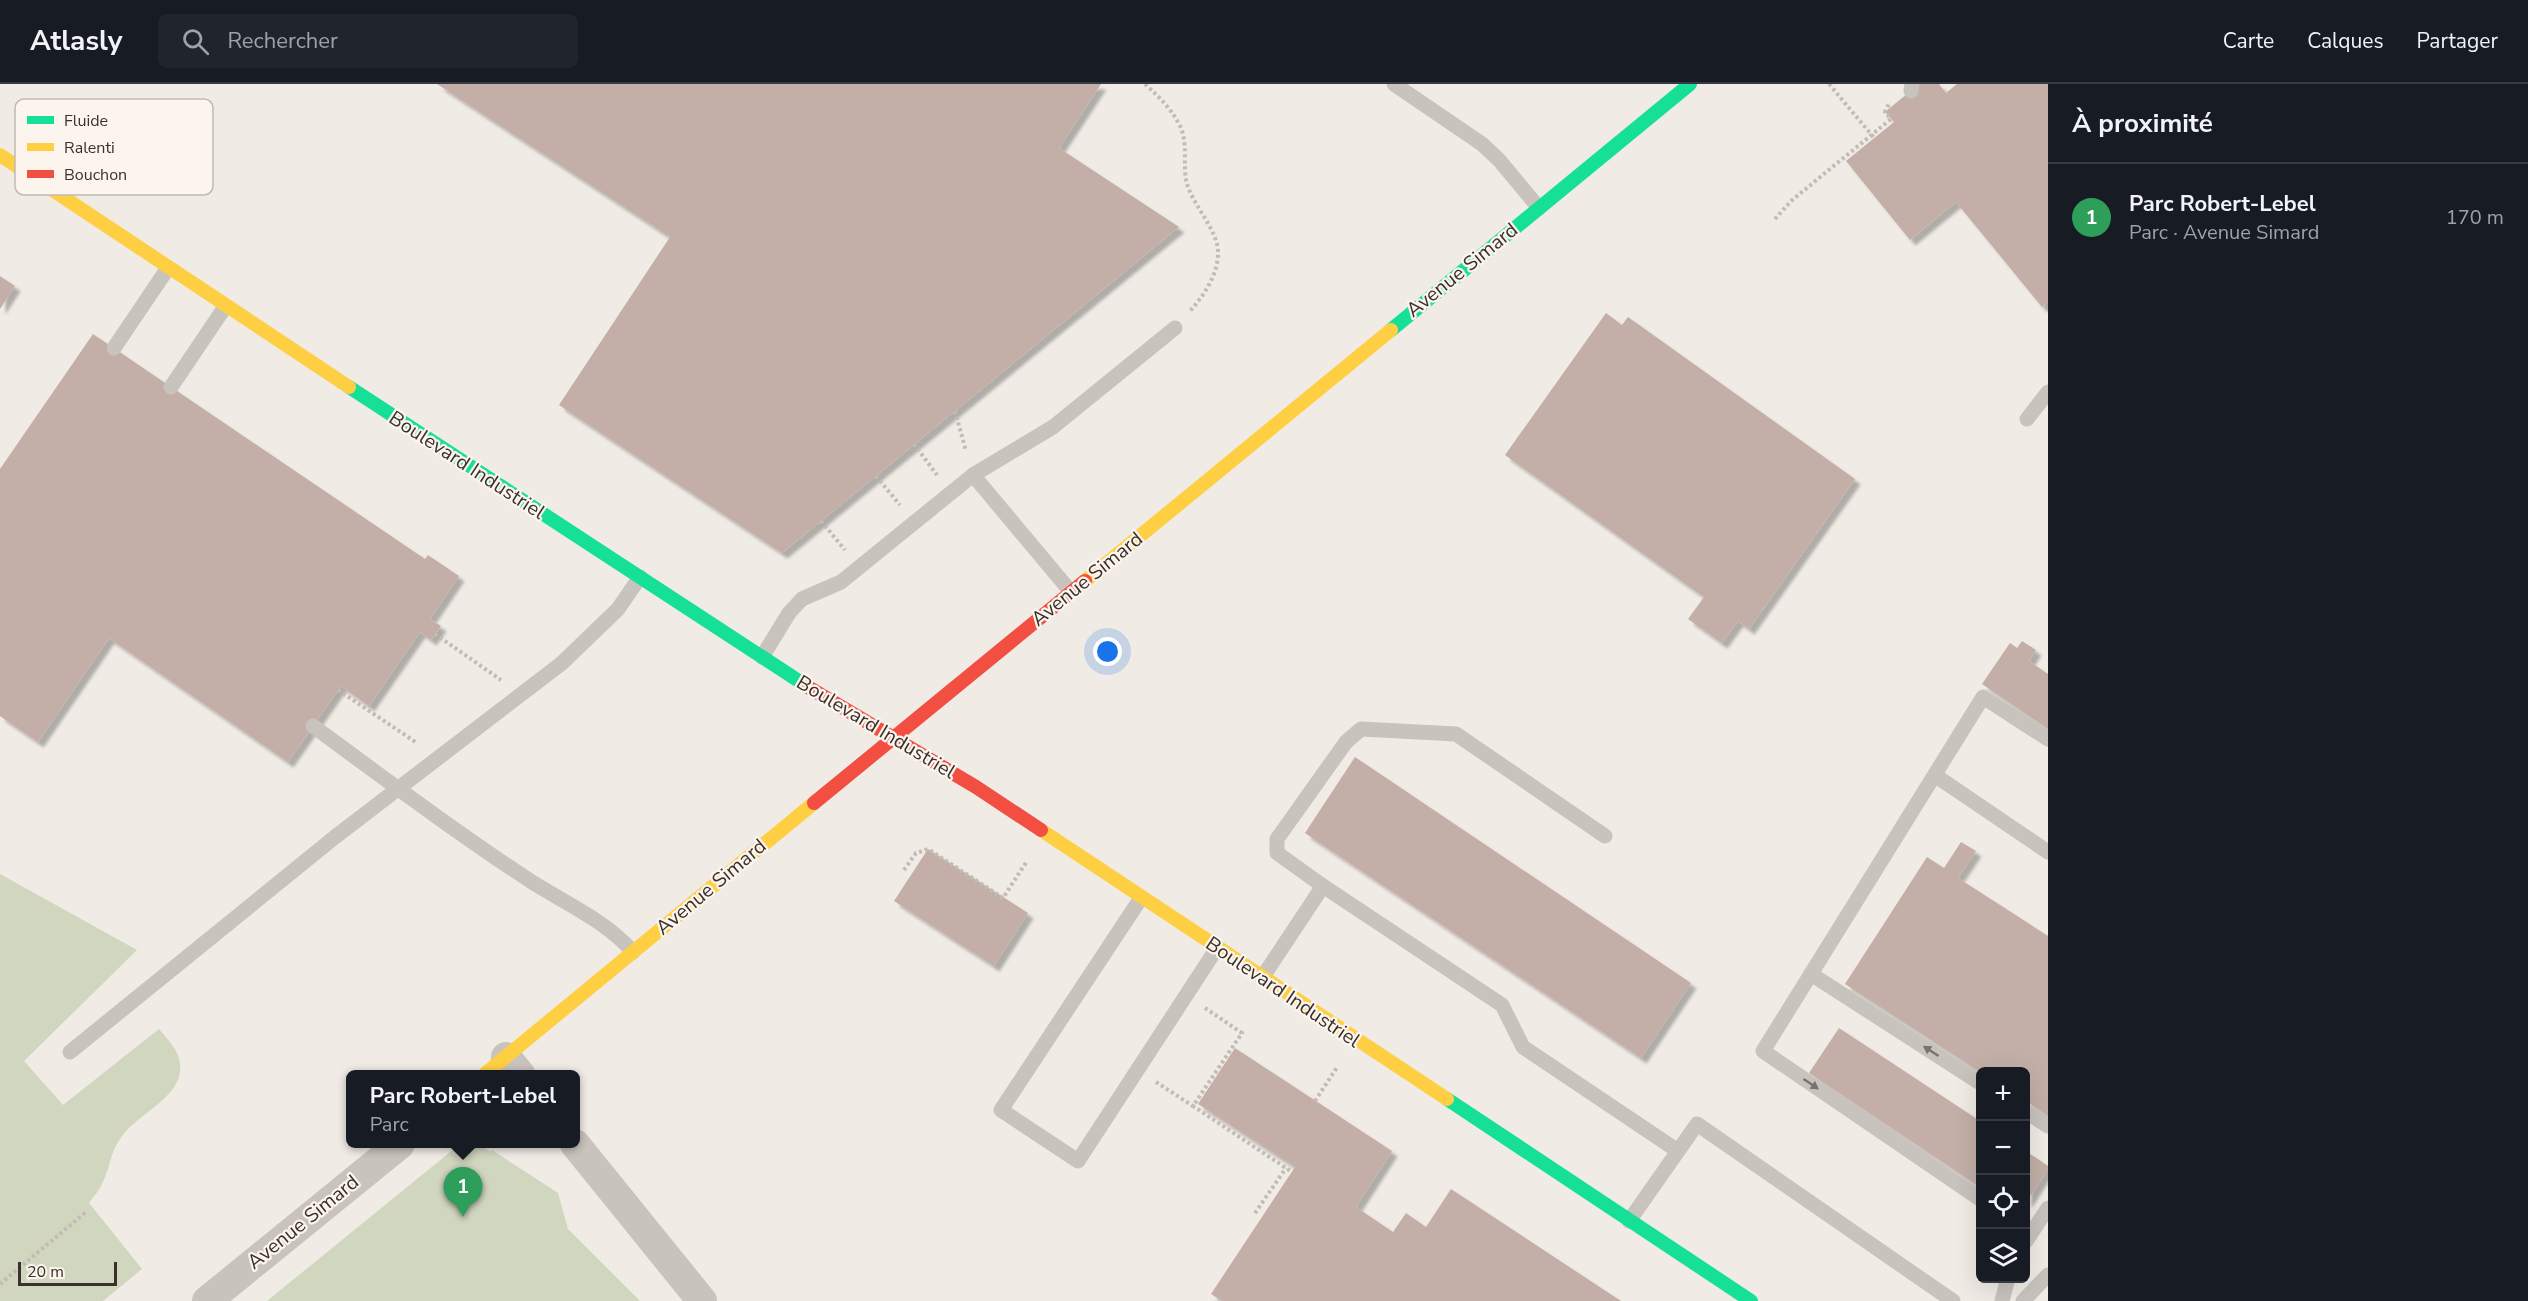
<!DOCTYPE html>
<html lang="fr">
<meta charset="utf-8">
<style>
:root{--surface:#171b24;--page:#20242c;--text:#f1f3f6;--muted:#9ea1a6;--line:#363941;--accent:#7a716c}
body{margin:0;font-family:"Nunito Sans",sans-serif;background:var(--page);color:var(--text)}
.controls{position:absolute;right:18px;bottom:18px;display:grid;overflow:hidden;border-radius:9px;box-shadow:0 6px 24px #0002}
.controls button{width:54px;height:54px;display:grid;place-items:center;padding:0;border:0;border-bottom:2px solid var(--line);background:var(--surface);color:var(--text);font:30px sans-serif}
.scale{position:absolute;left:18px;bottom:15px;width:99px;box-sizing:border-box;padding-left:6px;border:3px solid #3b302b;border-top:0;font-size:16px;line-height:21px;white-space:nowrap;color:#3b302b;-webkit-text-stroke:4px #fbf5ee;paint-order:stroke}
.you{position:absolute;left:1108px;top:568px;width:21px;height:21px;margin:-15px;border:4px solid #fff;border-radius:50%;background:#1a73e8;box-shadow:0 0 0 9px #1a73e833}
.badge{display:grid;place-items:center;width:39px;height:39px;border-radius:50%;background:var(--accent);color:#fff;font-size:20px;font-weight:700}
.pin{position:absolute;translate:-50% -50px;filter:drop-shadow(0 2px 3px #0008)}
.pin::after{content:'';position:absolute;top:32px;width:21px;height:18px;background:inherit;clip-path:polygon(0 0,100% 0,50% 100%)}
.popup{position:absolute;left:346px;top:986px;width:234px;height:78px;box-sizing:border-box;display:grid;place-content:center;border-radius:9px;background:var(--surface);filter:drop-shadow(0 2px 4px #0005);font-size:20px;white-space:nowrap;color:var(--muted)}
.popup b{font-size:22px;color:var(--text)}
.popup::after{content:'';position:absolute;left:50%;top:100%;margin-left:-12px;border:12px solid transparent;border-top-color:var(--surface)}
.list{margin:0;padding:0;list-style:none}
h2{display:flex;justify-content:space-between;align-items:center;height:78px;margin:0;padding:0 24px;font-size:26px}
h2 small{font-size:20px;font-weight:400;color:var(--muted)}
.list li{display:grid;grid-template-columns:39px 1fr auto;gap:18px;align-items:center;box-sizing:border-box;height:108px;padding:0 24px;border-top:2px solid var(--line)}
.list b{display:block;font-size:22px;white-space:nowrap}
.list p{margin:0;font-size:20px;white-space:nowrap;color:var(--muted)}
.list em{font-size:20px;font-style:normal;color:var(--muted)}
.icon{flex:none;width:33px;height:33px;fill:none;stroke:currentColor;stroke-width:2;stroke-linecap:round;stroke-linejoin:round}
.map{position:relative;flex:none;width:2048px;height:1217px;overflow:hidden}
header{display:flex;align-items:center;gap:36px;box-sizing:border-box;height:84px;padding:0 30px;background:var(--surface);border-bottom:2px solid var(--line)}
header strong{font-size:28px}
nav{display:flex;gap:33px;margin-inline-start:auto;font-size:21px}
.search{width:420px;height:54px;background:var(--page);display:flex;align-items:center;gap:15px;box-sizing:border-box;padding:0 21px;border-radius:9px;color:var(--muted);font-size:22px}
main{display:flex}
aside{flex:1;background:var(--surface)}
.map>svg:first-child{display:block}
.green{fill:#d1d6bf}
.building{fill:#c3afa7;filter:url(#shadow)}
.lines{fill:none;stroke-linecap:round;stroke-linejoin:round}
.path{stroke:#c2bbb6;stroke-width:4;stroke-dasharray:3 3;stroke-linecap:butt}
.lane{stroke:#c9c3be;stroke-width:15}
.street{stroke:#c9c3be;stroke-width:30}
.fast{stroke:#16e098;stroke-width:14}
.slow{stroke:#ffcf43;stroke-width:14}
.jam{stroke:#f24e42;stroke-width:14}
.oneway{fill:#7b726d}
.labels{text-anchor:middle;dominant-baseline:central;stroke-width:4.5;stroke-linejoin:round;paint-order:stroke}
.street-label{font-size:20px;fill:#3b302b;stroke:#fbf5ee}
.key{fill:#fbf5ee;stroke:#c1bab4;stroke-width:1.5}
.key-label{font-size:16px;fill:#3b302b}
</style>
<header>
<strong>Atlasly</strong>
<div class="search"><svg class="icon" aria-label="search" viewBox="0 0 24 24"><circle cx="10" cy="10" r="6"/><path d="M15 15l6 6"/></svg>Rechercher</div>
<nav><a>Carte</a><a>Calques</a><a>Partager</a></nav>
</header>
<main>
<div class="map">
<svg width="2048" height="1217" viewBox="0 0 2048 1217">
<defs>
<filter id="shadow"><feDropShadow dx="5.5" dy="5.5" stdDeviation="1.5" flood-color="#0004"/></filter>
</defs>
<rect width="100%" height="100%" fill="#f0ebe5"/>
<!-- green -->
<g class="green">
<path d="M0,790L137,866L24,977L63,1021L159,945C165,952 172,960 176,967C195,1005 146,1025 127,1046C109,1066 112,1080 102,1100C99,1107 93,1113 89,1119L142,1185L103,1217H0Z"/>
<polygon points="460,1060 481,1060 490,1068 492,1066 558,1109 568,1145 640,1217 267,1217"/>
</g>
<!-- building -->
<g class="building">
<polygon points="437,0 1101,0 1059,64 1179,143 782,469 559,321 670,153"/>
<polygon points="1919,0 1939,0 1946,9 1957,0 2048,0 2048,218 2042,223 1956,118 1910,156 1846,77 1894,38 1885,28"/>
<polygon points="0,192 15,202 0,225"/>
<polygon points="1606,229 1622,241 1628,233 1855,395 1749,545 1738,537 1722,559 1688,535 1704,513 1505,371"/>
<polygon points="93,250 425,475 428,471 459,492 430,535 441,542 431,556 420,548 369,622 341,602 288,678 109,554 38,658 0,632 0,385"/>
<polygon points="2022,557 2036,566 2029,577 2048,590 2048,645 1982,600 2010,559 2017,564"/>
<polygon points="1355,673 1691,899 1641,974 1305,749"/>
<polygon points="1961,758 1976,767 1958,794 2048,852 2048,1032 2026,1017 2026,988 1980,988 1845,900 1927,773 1944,784"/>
<polygon points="928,765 1028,829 994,882 894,817"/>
<polygon points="1839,944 1980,1037 1980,1103 1809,989"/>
<polygon points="1235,964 1392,1067 1356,1123 1393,1148 1406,1129 1426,1143 1451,1105 1621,1217 1222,1217 1211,1210 1295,1083 1198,1020"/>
<polygon points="2026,1067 2048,1082 2048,1085 2026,1119"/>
</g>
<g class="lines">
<!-- path -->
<g class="path">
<path d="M1145,0C1159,13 1171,24 1180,42C1188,58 1183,79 1186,96C1191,120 1217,144 1218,167C1219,189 1204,212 1189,228"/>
<polyline points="1829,0 1875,55"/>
<polyline points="1775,135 1791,117 1891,35 1885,28 1890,18"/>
<polyline points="955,327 966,367"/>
<polyline points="914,360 937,391"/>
<polyline points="876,392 900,421"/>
<polyline points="821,437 845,466"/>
<polyline points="435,550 501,596"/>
<polyline points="338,606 417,659"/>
<polyline points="904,786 916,769 928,765 1003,814 1027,777"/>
<polyline points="1205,924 1242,949 1193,1022 1292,1088"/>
<polyline points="1156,998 1193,1022"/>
<polyline points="1315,1017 1338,982"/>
<polyline points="1255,1129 1286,1084"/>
<polyline points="0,1200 86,1128"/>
</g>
<!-- lane -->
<g class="lane">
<polyline points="1394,0 1482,60 1499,76 1539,124"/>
<polyline points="1911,7 1912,0"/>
<polyline points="114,264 168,184"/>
<polyline points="171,303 225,223"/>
<polyline points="2027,335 2048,308"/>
<polyline points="973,391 1053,343 1175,244"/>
<polyline points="762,573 789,529 802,515 841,498 973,391 1071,508"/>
<path d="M313,642C385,695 457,749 532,798C567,820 606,837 633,868"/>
<polyline points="1936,692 2048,768"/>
<polyline points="1323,802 1277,769 1277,755 1346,658 1361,645 1456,650 1605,752"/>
<polyline points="1141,814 1001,1026 1078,1077 1217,864"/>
<polyline points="1811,890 1980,999"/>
<polyline points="1262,894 1323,802 1502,921 1523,963 1678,1067"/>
<polyline points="70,968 335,753 562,579 618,525 640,493"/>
<polyline points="2026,1028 2048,1042"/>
<polyline points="1980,1115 1763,967 1983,613 2048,655"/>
<polyline points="1629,1137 1697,1040 1953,1217"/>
<polyline points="2026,1157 2048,1124"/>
<polyline points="2002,1217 2008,1194"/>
<polyline points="2023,1217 2048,1191"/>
</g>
<!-- street -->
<g class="street">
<polyline points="506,973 520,990"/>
<polyline points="575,1060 702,1217"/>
<polyline points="207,1217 400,1060"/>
</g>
<!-- fast -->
<g class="fast">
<polyline points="1391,246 1690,0"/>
<polyline points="349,303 808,603"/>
<polyline points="1447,1015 1751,1217"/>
</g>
<!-- slow -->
<g class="slow">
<polyline points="0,71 349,303"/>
<polyline points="1085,497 1391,246"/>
<polyline points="1041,746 1447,1015"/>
<polyline points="485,990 814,719"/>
</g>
<!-- jam -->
<g class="jam">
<polyline points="808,603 976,703 1041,746"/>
<polyline points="814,719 1085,497"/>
</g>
</g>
<!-- one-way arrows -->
<defs><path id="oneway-solid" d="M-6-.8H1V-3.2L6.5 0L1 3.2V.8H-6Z" transform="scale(1.5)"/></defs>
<g class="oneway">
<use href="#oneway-solid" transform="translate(1931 967) rotate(-147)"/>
<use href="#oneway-solid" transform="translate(1811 1000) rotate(34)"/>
</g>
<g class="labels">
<!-- street labels -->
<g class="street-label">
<text transform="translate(1462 186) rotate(-39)">Avenue Simard</text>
<text transform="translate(467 381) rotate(33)">Boulevard Industriel</text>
<text transform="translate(1087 495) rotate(-39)">Avenue Simard</text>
<text transform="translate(876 643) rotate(31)">Boulevard Industriel</text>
<text transform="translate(711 803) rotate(-40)">Avenue Simard</text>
<text transform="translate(1283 908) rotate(34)">Boulevard Industriel</text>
<text transform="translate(303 1138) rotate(-39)">Avenue Simard</text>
</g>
</g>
<!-- legend -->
<rect x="15" y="15" width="198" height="96" rx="9" class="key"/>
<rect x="27" y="32" width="27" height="8" fill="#16e098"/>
<rect x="27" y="59" width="27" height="8" fill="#ffcf43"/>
<rect x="27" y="86" width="27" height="8" fill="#f24e42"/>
<g class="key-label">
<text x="64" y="42">Fluide</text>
<text x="64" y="69">Ralenti</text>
<text x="64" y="96">Bouchon</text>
</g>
</svg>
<div class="controls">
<button>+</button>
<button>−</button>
<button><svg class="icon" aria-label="locate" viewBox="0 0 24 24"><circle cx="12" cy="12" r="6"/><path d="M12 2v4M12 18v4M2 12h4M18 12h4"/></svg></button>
<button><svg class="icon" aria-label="layers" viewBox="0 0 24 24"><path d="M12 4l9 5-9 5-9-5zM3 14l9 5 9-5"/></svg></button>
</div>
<div class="scale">20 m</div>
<div class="you"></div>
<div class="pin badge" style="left:463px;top:1133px;background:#2e9e5b">1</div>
<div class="popup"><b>Parc Robert-Lebel</b>Parc</div>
</div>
<aside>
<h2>À proximité<small></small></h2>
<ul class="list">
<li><span class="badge" style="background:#2e9e5b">1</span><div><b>Parc Robert-Lebel</b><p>Parc · Avenue Simard</p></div><em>170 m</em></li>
</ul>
</aside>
</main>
